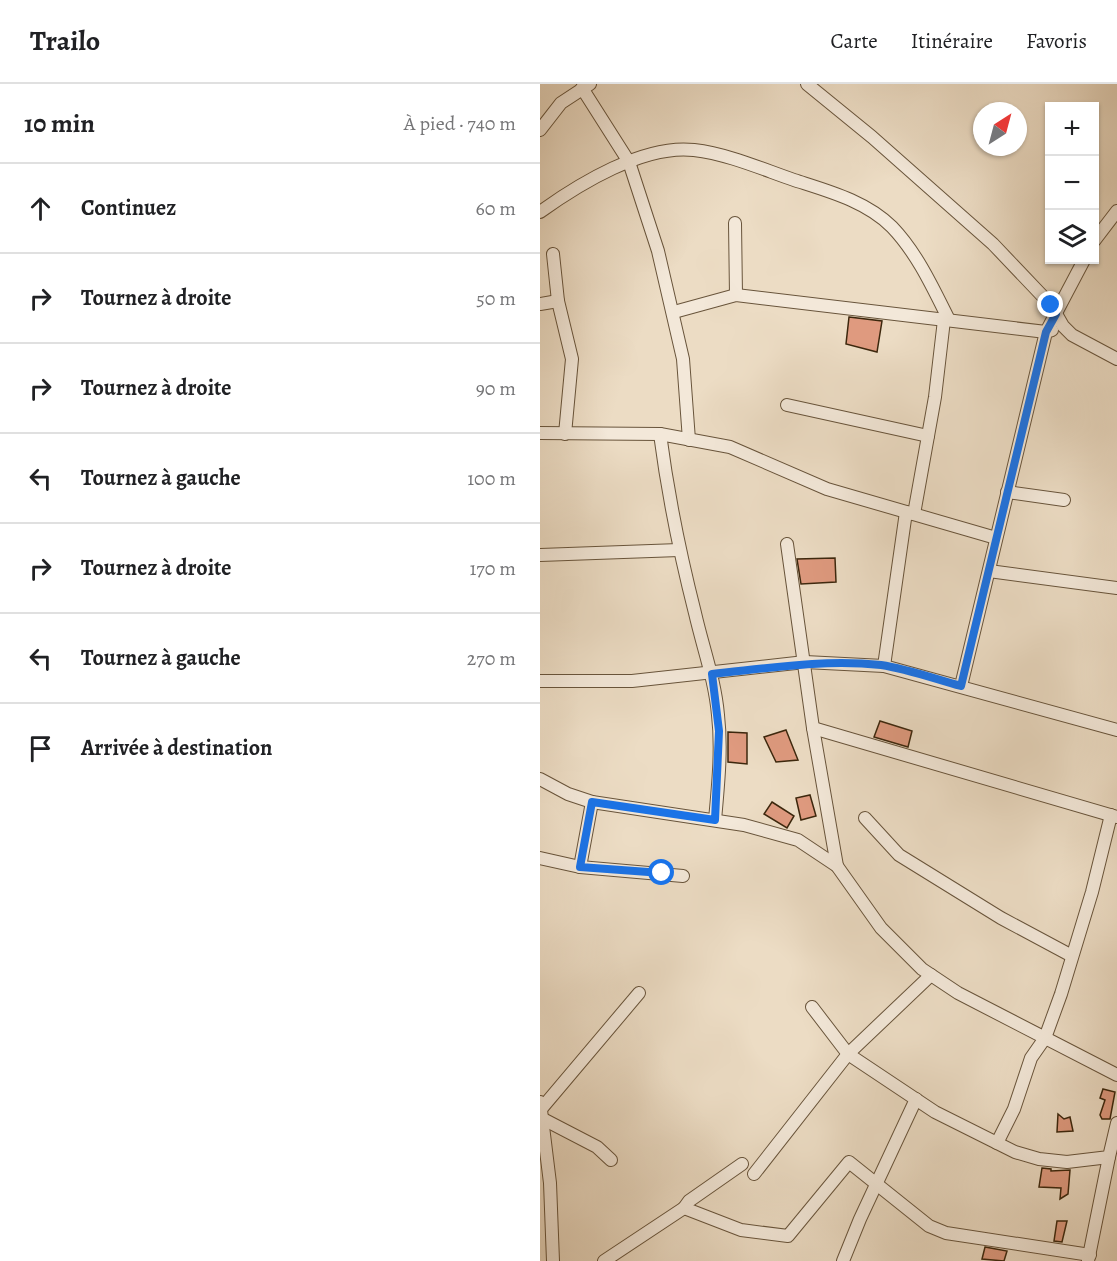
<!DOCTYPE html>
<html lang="fr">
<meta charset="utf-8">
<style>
:root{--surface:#fff;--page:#f6f6f6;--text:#202124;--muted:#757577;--line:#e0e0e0}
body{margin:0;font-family:Alegreya,serif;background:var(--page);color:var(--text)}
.controls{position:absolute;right:18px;top:18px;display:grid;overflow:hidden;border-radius:0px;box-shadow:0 2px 4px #0004}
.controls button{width:54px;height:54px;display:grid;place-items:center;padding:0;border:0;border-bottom:2px solid var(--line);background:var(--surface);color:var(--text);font:30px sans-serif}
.compass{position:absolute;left:433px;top:18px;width:54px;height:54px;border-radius:50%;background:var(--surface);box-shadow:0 2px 4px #0004;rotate:36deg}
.stop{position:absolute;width:18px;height:18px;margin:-14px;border:4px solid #1a73e8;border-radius:50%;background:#fff}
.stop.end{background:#1a73e8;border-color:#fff;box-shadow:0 2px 6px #0008}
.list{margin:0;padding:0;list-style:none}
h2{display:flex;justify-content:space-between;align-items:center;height:78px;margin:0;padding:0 24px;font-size:26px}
h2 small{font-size:20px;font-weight:400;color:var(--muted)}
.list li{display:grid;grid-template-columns:39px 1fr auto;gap:18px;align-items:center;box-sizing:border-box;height:90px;padding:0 24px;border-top:2px solid var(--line)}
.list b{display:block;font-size:22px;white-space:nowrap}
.list em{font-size:20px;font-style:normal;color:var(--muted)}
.icon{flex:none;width:33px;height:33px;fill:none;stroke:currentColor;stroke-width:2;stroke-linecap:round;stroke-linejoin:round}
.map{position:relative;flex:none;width:577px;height:1177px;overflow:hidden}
header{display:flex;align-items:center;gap:36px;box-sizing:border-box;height:84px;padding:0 30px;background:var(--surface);border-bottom:2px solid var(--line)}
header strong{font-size:28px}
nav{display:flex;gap:33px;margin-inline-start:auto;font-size:21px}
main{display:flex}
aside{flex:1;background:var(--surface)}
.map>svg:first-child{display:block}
.building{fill:#df9a7f;stroke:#3c270d;stroke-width:1.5}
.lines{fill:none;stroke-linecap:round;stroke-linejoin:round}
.minor-casing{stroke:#68543b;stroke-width:14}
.minor{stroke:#f3e8d9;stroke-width:12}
.route{stroke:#1a73e8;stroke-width:8}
</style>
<header>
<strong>Trailo</strong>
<nav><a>Carte</a><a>Itinéraire</a><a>Favoris</a></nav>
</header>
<main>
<aside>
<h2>10 min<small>À pied · 740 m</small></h2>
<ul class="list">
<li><svg class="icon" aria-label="ahead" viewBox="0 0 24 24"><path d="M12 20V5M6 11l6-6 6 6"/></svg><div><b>Continuez</b></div><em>60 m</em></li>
<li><svg class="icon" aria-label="right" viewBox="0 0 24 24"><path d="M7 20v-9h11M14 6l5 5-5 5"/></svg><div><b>Tournez à droite</b></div><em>50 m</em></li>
<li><svg class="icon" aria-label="right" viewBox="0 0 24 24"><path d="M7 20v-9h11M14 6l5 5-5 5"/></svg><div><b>Tournez à droite</b></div><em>90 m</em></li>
<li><svg class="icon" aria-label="left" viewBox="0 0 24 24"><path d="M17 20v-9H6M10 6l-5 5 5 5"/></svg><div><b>Tournez à gauche</b></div><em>100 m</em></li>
<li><svg class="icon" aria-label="right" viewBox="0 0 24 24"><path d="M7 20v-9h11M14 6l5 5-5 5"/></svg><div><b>Tournez à droite</b></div><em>170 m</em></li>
<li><svg class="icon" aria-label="left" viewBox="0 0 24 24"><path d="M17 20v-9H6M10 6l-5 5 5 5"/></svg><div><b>Tournez à gauche</b></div><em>270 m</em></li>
<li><svg class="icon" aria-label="arrive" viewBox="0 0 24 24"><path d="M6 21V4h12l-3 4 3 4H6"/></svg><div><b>Arrivée à destination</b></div></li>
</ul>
</aside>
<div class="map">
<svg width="577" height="1177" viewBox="0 0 577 1177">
<rect width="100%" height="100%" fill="#ecdcc4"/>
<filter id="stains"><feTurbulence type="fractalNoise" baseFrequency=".00333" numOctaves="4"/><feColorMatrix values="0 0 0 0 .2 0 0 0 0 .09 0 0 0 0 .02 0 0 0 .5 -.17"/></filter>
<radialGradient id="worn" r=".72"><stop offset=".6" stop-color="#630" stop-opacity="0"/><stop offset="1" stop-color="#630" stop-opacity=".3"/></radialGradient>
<!-- building -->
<g class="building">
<polygon points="309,233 342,237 337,268 306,260"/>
<polygon points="295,474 296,498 261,500 257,475"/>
<polygon points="340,637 372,647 368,663 334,653"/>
<polygon points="246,646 258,676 236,678 224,653"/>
<polygon points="188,648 207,649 207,680 188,678"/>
<polygon points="270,711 276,732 261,736 256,714"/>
<polygon points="232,718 254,732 247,744 224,730"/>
<polygon points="563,1005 575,1008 570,1035 562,1035 560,1031 565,1016 560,1014"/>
<polygon points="518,1030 524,1035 530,1033 533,1047 517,1048"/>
<polygon points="502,1084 511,1085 511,1087 530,1086 528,1110 520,1115 521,1104 499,1103"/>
<polygon points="517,1137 527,1137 522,1158 514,1157"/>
<polygon points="445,1163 467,1167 464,1177 442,1175"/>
</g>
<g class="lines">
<defs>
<g id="minor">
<polyline points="267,0 332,53 453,160 511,221 523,242 532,251 577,275"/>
<polyline points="42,4 89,78 118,167 143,275 149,356"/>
<polyline points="0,46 21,19 50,0"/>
<path d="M0,128C39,100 104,60 154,66C188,70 222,85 254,96C288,107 326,117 352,143C377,169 393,204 409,236"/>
<polyline points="195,139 196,211"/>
<polyline points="554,157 577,127"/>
<polyline points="13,170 18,217 32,275 25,350"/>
<polyline points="0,220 18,217"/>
<polyline points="134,228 196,211 506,248 544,176"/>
<polyline points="247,321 388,352"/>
<polyline points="0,349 120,350 190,363 287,405 456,454"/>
<path d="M120,350C128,411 140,470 155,529C163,564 175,596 178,631C182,666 178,702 175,736"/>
<polyline points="467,408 524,416"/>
<polyline points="374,430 395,313 404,236"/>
<polyline points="247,460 273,644 297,782"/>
<polyline points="0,471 139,466"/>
<polyline points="449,487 577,504"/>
<polyline points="344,582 366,428"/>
<polyline points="0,597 92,597 265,578 344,582 577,646"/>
<polyline points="421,602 506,248 512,246"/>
<polyline points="273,644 577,733"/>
<polyline points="0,695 28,710 52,718 204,741 258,756 297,782 341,844 382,885 418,909 577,991"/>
<polyline points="325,734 359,771 461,834 532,872"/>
<polyline points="0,774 40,783 143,792"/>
<polyline points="40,783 52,718"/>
<polyline points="272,923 308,970 395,1028 475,1068 499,1075 527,1078 569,1073 577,1039"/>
<polyline points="0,1018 10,1099 13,1177"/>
<polyline points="2,1024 99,909"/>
<polyline points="0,1036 3,1035 57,1063 71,1076"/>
<polyline points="457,1059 474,1025 491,974 505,954 521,910 552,808 571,731"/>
<polyline points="214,1090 308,970 391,891"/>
<polyline points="144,1124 201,1146 248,1152 309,1078 389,1142 406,1149 550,1171"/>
<polyline points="64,1177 144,1124 149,1117 202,1080"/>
<polyline points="303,1177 320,1135 376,1015"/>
<polyline points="548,1177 569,1073"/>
</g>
</defs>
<!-- minor casing -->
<use href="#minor" class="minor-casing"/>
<!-- minor -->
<use href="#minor" class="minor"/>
</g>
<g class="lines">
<!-- route -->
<path class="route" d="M122,789L40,783L52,718L175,736L179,647L172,590C230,584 284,575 341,581C368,585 395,595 421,602L506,248L516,230L511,221"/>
</g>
<rect width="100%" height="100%" filter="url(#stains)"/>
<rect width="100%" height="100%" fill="url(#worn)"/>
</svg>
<div class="controls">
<button>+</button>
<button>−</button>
<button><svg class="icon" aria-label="layers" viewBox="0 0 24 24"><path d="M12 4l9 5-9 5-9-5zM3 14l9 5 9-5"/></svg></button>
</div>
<svg class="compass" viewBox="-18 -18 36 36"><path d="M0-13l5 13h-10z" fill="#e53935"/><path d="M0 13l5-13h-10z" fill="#757577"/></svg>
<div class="stop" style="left:122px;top:789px"></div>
<div class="stop end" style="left:511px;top:221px"></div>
</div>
</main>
